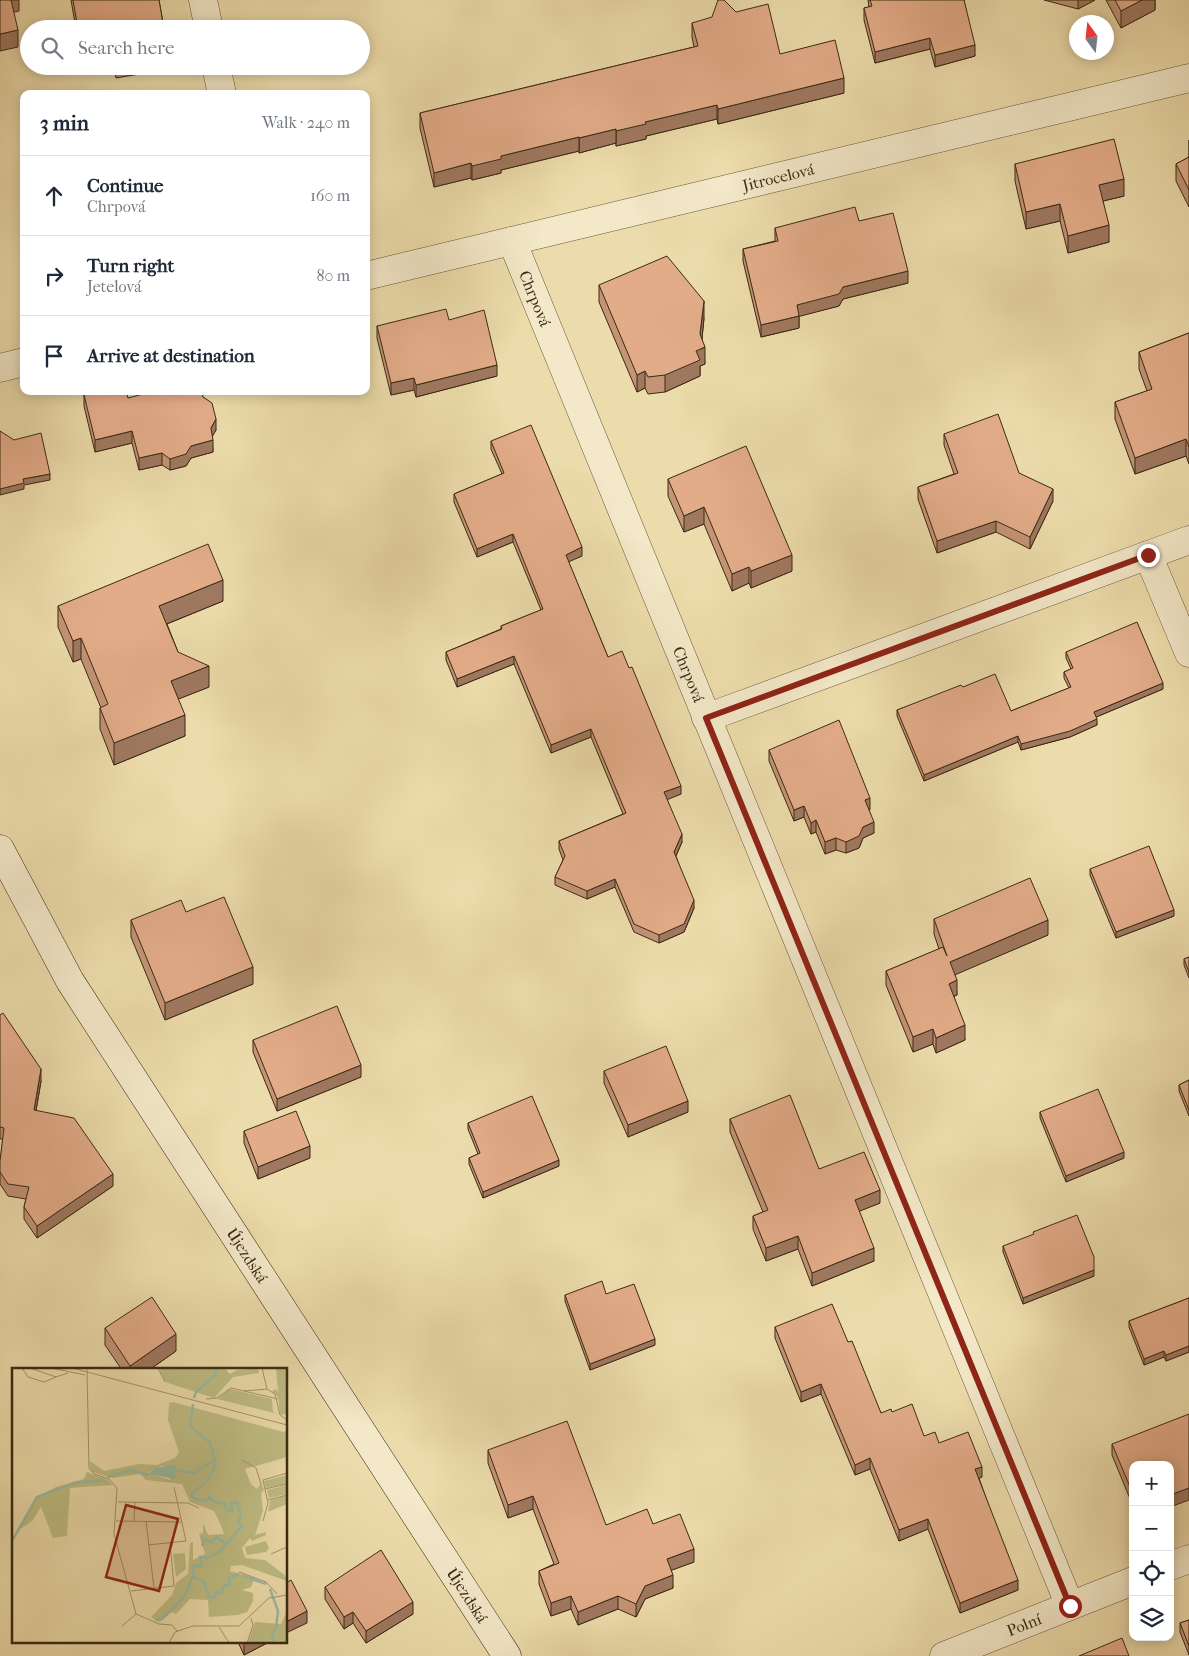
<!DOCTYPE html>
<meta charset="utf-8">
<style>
:root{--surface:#fff;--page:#f2f2f3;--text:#1f2937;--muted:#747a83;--line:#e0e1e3}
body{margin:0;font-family:"IM FELL French Canon",serif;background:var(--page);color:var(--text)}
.controls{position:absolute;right:15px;bottom:15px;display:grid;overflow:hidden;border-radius:10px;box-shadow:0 2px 12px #0003}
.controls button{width:45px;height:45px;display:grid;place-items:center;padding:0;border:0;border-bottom:1px solid var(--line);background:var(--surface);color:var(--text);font:25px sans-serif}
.compass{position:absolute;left:1069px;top:15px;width:45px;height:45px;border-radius:50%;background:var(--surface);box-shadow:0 2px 12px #0003;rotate:345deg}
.stop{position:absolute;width:15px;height:15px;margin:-11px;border:4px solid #8f2418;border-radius:50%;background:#fff}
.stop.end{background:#8f2418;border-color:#fff;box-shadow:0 1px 5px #0008}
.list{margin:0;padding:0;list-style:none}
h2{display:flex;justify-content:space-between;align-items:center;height:65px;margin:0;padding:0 20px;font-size:21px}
h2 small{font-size:16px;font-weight:400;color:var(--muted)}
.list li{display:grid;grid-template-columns:32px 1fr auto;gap:15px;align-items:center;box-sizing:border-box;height:80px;padding:0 20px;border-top:1px solid var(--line)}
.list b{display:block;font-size:19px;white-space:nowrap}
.list p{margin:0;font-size:16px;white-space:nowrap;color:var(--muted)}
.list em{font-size:16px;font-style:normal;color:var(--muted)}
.icon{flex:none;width:28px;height:28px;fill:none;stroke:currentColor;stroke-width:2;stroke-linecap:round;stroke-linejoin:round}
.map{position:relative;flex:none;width:1189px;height:1656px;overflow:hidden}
.search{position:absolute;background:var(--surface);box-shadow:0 2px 12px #0003;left:20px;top:20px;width:350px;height:55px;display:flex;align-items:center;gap:12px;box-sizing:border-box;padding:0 18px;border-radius:28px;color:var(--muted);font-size:19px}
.panel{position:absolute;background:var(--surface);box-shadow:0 2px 12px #0003;left:20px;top:90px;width:350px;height:305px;border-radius:10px}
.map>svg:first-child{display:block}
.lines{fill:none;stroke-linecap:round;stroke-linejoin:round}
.street-casing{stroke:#67563a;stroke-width:29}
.secondary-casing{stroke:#3a2a15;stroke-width:29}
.street{stroke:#f3e8c8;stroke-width:28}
.secondary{stroke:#f3e8c8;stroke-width:28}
.wall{fill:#c39476;stroke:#3a2a15}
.shaded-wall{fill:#9f7860;stroke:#3a2a15}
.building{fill:#e3ac89;stroke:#3a2a15}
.route{stroke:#8f2418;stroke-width:6}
.labels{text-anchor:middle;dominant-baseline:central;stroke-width:4;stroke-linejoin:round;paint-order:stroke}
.street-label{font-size:16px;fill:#3a2a15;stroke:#f3e8c8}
.inset-river{fill:none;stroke:#9abca4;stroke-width:2.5}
.inset-road{fill:none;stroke:#a5956f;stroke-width:1}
.view{fill:#8f2418;fill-opacity:0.15;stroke:#8f2418;stroke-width:2.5}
.inset-edge{fill:none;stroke:#3a2a15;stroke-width:2.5}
</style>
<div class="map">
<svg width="1189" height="1656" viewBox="0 0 1189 1656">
<rect width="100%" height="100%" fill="#eddcab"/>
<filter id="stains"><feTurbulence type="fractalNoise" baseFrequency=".004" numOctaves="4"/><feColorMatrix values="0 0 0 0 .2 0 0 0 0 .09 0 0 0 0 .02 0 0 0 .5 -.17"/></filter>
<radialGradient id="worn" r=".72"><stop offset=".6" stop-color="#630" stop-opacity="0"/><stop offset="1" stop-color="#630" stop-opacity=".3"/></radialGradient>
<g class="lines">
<defs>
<g id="street">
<polyline points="203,0 209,29"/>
<polyline points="216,66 222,94"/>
<path id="s1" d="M512,241L1070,1606"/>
<path id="s2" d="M366,276L1189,78"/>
<polyline points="0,368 24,362"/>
<polyline points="1148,555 1189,653"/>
<polyline points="706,718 1189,540"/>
<polyline points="1170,1566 1189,1559"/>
<path id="s3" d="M944,1656L1133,1581"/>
</g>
<g id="secondary">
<path id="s4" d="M0,849L70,981L507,1656"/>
</g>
</defs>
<!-- street casing -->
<use href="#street" class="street-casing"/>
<!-- secondary casing -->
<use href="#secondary" class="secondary-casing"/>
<!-- street -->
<use href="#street" class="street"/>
<!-- secondary -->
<use href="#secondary" class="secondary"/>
</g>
<!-- wall -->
<g class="wall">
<polygon points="71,0 159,0 164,29 76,29"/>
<polygon points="868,0 964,0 975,56 935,67 930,49 875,63 864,20 864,8 869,7"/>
<polygon points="1044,0 1095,0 1078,9"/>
<polygon points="1106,0 1155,0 1155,10 1121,28"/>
<polygon points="692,23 780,54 844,93 718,124 717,119 646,136 646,139 616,146 616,143 579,153 579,151 501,170 501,173 472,180 471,178 434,187 420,128 420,113 694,47 692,37"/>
<polygon points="114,66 169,66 169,69 116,78"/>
<polygon points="1189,140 1189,207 1176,181 1176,164 1189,157"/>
<polygon points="1015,164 1124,196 1103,201 1109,242 1068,253 1060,221 1026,229 1015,181"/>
<polygon points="859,221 908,283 843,299 839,306 799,316 799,328 761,337 743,261 743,249 775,241 775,228"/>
<polygon points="599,285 704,318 702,338 705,364 700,366 700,376 665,392 648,394 645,388 637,392 599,302"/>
<polygon points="449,320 497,376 416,397 414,390 391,395 377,338 377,326"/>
<polygon points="1189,333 1189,464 1186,456 1135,474 1115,419 1115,402 1147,391 1139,369 1139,352"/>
<polygon points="84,395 128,398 203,397 216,430 212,436 213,452 191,458 186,466 170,470 162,465 139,470 132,443 95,452 84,406"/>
<polygon points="944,434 1019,473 1053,501 1030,549 996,532 937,553 918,499 918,487 954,474 944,445"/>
<polygon points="491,441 582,556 568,561 608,657 681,794 667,799 682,842 676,856 694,908 684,932 659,943 634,932 615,887 587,899 555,885 555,877 563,860 559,849 559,841 623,814 591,737 551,753 514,664 457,687 446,660 446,652 501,629 501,626 541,610 513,542 477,557 454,502 454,494 502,474 491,449"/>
<polygon points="668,479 792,571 751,588 749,583 732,591 704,524 684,532 668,496"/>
<polygon points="223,601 167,624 178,652 209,687 178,699 185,736 114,765 100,729 100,708 101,708 81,659 73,662 58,627 58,606"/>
<polygon points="1066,652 1163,689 1096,717 1097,725 1070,737 1021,750 1018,742 924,781 897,716 897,710 963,687 1011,711 1069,688 1064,678 1064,672 1071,669 1066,658"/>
<polygon points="769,750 870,810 869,810 874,833 863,838 859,848 846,853 836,850 825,854 816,832 811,834 804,817 794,821 769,761"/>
<polygon points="1090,869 1174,916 1116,938 1090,875"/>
<polygon points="186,912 253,984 165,1020 131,937 131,920"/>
<polygon points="934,919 1048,935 955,974 957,995 954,996 965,1040 936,1053 933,1044 913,1052 886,985 886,971 939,949 934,934"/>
<polygon points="1189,957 1189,978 1184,965 1184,959"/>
<polygon points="0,1015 41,1081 36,1111 113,1186 37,1238 24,1219 24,1207 26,1199 8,1196 0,1184 0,1161 3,1139 0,1139"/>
<polygon points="253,1040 361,1077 277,1111 253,1052"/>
<polygon points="604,1071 688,1112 628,1137 604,1083"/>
<polygon points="1189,1080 1189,1116 1179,1091 1179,1085"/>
<polygon points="1040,1112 1124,1158 1066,1182 1040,1118"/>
<polygon points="730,1119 880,1203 859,1211 874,1261 812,1286 798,1249 766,1261 753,1229 753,1216 763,1212 730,1132"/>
<polygon points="468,1123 559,1166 483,1198 469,1164 469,1158 478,1154 468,1129"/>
<polygon points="244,1131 310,1158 258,1179 244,1143"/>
<polygon points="1003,1246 1094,1276 1023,1304 1003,1252"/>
<polygon points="606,1294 655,1345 590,1370 565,1301 565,1295"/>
<polygon points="1189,1298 1189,1352 1166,1361 1164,1357 1144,1365 1129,1327 1129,1321"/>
<polygon points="775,1327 848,1342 881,1413 892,1412 924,1436 939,1443 982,1477 979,1478 1018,1590 960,1613 928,1529 899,1541 870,1469 855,1475 821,1394 801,1402 775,1338"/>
<polygon points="105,1328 176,1351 149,1370 122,1370 105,1345"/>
<polygon points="1112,1444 1133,1465 1133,1506 1112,1455"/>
<polygon points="488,1450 606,1525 653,1524 694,1562 671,1570 673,1588 645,1599 636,1617 618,1609 578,1625 571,1609 551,1616 539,1584 539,1571 554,1564 533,1509 508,1518 488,1463"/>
<polygon points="325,1587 413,1614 366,1643 353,1623 344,1629 325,1599"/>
<polygon points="1189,1620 1189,1655 1180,1632 1180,1623"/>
<polygon points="238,1642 269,1642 244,1655"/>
</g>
<!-- shaded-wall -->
<g class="shaded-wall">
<polygon points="10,0 19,0 19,11 10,13"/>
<polygon points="1078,0 1095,0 1078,9"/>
<polygon points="1142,0 1155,0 1155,10 1121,28 1121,11"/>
<polygon points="18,30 18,47 0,51 0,34"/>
<polygon points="930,38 930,49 875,63 875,52"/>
<polygon points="975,45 975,56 935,67 935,55"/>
<polygon points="844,78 844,93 718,124 718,109"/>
<polygon points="717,105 717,119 646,136 646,139 616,146 616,131 645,122"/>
<polygon points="616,129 616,143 579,153 579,138"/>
<polygon points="579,137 579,151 501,170 501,173 472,180 472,166 501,156"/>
<polygon points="471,163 471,178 434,187 434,173"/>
<polygon points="1124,179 1124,196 1099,202 1099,185"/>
<polygon points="1060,204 1060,221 1026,229 1026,212"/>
<polygon points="1109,225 1109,242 1068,253 1068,236"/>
<polygon points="908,271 908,283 843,299 839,306 797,317 797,305 843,287"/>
<polygon points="704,301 704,318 701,349 705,347 705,364 700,366 700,376 665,392 665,375 700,334"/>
<polygon points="799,316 799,328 761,337 761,325"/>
<polygon points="497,365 497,376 416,397 416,385"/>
<polygon points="645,371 645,388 637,392 637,375"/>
<polygon points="414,378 414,390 391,395 391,383"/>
<polygon points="216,419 216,430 211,439 211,428"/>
<polygon points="132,431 132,443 95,452 95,440"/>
<polygon points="1186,439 1186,456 1135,474 1135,458"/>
<polygon points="213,440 213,452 191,458 186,466 170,470 170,459 191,446"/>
<polygon points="162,453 162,465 139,470 139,458"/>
<polygon points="50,474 50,480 24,485 24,489 0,495 0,489 23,479"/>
<polygon points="1053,489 1053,501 1030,549 1030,537"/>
<polygon points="704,507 704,524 684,532 684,516"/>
<polygon points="996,521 996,532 937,553 937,541"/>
<polygon points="513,534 513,542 477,557 477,549"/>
<polygon points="582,547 582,556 566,563 566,555"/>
<polygon points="792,555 792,571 751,588 751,571"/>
<polygon points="749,567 749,583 732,591 732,574"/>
<polygon points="223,580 223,601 159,627 159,606"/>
<polygon points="81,638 81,659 73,662 73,641"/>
<polygon points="514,656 514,664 457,687 457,679"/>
<polygon points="209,666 209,687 171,702 171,681"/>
<polygon points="1163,683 1163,689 1094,718 1094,712"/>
<polygon points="185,715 185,736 114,765 114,743"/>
<polygon points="1097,719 1097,725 1070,737 1021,750 1021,744"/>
<polygon points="591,729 591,737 551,753 551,745"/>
<polygon points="1018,736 1018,742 924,781 924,775"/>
<polygon points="681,786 681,794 664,801 664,792"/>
<polygon points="870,798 870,810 865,812 865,800"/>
<polygon points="804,806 804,817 794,821 794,810"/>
<polygon points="816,820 816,832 811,834 811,823"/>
<polygon points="874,822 874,833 863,838 859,848 846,853 846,842 863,827"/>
<polygon points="682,834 682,842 674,860 674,852"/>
<polygon points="836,838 836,850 825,854 825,842"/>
<polygon points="615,879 615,887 587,899 587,891"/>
<polygon points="694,900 694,908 684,932 659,943 659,935"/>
<polygon points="1174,910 1174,916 1116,938 1116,932"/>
<polygon points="1048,920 1048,935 950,977 950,962"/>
<polygon points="253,967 253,984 165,1020 165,1003"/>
<polygon points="957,980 957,995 949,998 949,984"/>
<polygon points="965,1025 965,1040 936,1053 936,1038"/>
<polygon points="933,1029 933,1044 913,1052 913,1037"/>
<polygon points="361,1065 361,1077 277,1111 277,1099"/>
<polygon points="41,1069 41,1081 34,1122 34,1110"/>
<polygon points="688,1101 688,1112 628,1137 628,1125"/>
<polygon points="310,1146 310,1158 258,1179 258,1167"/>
<polygon points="1124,1152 1124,1158 1066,1182 1066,1176"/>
<polygon points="559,1160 559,1166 483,1198 483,1192"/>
<polygon points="113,1174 113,1186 37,1238 37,1226"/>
<polygon points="880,1190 880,1203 855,1213 855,1200"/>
<polygon points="798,1236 798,1249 766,1261 766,1248"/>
<polygon points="874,1248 874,1261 812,1286 812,1273"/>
<polygon points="1094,1270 1094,1276 1023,1304 1023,1298"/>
<polygon points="176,1334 176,1351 149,1370 130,1370 130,1366"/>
<polygon points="655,1339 655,1345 590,1370 590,1364"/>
<polygon points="1189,1346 1189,1352 1166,1361 1166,1355"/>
<polygon points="1164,1351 1164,1357 1144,1365 1144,1359"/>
<polygon points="821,1384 821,1394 801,1402 801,1392"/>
<polygon points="870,1458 870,1469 855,1475 855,1465"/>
<polygon points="982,1467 982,1477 975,1480 975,1469"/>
<polygon points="1189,1488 1189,1500 1170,1507 1170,1495"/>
<polygon points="533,1496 533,1509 508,1518 508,1505"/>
<polygon points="928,1519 928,1529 899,1541 899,1530"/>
<polygon points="694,1549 694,1562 667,1572 667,1559"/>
<polygon points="673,1575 673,1588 645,1599 636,1617 636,1604 645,1586"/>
<polygon points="1018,1580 1018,1590 960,1613 960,1603"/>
<polygon points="571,1596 571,1609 551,1616 551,1603"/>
<polygon points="618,1596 618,1609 578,1625 578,1612"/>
<polygon points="413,1602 413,1614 366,1643 366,1631"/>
<polygon points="307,1611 307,1623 286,1633 286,1622"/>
<polygon points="353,1612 353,1623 344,1629 344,1617"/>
<polygon points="245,1642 269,1642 244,1655 244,1643"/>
</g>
<!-- building -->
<g class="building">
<polygon points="0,0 11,0 18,30 0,34"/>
<polygon points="73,0 159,0 164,29 78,29"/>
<polygon points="718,0 724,0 736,12 768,4 780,54 835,40 844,78 718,109 717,105 645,122 646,124 616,131 616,129 579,138 579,137 501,156 501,159 472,166 471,163 434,173 420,113 698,46 692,23 712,17"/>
<polygon points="870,0 964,0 975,45 935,55 930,38 875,52 864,8 872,6"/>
<polygon points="1115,0 1142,0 1121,11"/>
<polygon points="1114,139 1124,179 1099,185 1109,225 1068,236 1060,204 1026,212 1015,164"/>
<polygon points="1189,157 1189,190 1176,164"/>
<polygon points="855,207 859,221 893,213 908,271 843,287 839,294 797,305 799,316 761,325 743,249 778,241 775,228"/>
<polygon points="667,256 704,301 700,334 705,347 696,351 700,360 665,375 648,377 645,371 637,375 599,285"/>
<polygon points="446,309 449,320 484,310 497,365 416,385 414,378 391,383 377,326"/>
<polygon points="1189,333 1189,447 1186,439 1135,458 1115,402 1152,389 1139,352"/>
<polygon points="97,391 126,391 128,398 154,391 202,391 203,397 212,403 216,419 211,428 213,440 191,446 186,454 170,459 162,453 139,458 132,431 95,440 84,395"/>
<polygon points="998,414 1019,473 1053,489 1030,537 996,521 937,541 918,487 958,473 944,434"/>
<polygon points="531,425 582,547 566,555 608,657 622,651 629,668 632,667 681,786 664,792 682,834 674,852 694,900 684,924 659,935 634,924 615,879 587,891 555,877 565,856 559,841 626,813 591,729 551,745 514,656 457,679 446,652 502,629 501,626 543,609 513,534 477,549 454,494 504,473 491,441"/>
<polygon points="0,431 14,440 41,433 50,474 23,479 24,483 0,489"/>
<polygon points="746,446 792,555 751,571 749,567 732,574 704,507 684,516 668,479"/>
<polygon points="208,544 223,580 159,606 178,652 209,666 171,681 185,715 114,743 100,708 108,704 81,638 73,641 58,606"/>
<polygon points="1137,622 1163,683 1094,712 1097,719 1070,731 1021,744 1018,736 924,775 897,710 961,685 963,687 995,674 1011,711 1071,687 1064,672 1073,668 1066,652"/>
<polygon points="839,720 870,798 865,800 874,822 863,827 859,836 846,842 836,838 825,842 816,820 811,823 804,806 794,810 769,750"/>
<polygon points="1149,846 1174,910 1116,932 1090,869"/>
<polygon points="1030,878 1048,920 950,962 957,980 949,984 965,1025 936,1038 933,1029 913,1037 886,971 943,947 947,956 934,919"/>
<polygon points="224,897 253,967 165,1003 131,920 181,900 186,912"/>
<polygon points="1189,957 1189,972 1184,959"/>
<polygon points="337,1006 361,1065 277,1099 253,1040"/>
<polygon points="3,1013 41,1069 34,1110 74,1118 113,1174 37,1226 24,1207 29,1187 8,1184 0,1172 0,1161 4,1128 0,1127 0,1015"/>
<polygon points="666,1046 688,1101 628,1125 604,1071"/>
<polygon points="1189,1080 1189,1110 1179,1085"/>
<polygon points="1098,1089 1124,1152 1066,1176 1040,1112"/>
<polygon points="790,1095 819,1169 864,1152 880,1190 855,1200 874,1248 812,1273 798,1236 766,1248 753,1216 768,1210 730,1119"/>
<polygon points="532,1096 559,1160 483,1192 469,1158 480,1153 468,1123"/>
<polygon points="296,1111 310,1146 258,1167 244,1131"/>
<polygon points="1077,1215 1094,1257 1094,1270 1023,1298 1003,1246 1034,1234 1033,1232"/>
<polygon points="602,1281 606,1294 634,1284 655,1339 590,1364 565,1295"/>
<polygon points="152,1297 176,1334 130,1366 105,1328"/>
<polygon points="1189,1298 1189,1346 1166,1355 1164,1351 1144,1359 1129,1321"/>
<polygon points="832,1304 848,1342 852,1341 881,1413 891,1409 892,1412 912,1404 924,1436 935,1432 939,1443 968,1432 982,1467 975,1469 1018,1580 960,1603 928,1519 899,1530 870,1458 855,1465 821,1384 801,1392 775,1327"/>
<polygon points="1189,1414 1189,1488 1170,1495 1170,1465 1133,1465 1133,1494 1112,1444"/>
<polygon points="567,1421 606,1525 647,1509 653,1524 680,1514 694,1549 667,1559 673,1575 645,1586 636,1604 618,1596 578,1612 571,1596 551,1603 539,1571 559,1563 533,1496 508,1505 488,1450"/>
<polygon points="381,1550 413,1602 366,1631 353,1612 344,1617 325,1587"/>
<polygon points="291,1580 307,1611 286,1622 286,1583"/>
<polygon points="1189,1620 1189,1646 1180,1623"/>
<polygon points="1122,1638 1129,1656 1079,1656"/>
</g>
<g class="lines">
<!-- route -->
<polyline class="route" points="1070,1606 706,718 1148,555"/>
</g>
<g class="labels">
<!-- street labels -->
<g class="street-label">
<text stroke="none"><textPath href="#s2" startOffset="424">Jitrocelová</textPath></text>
<text stroke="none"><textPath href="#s1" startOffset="62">Chrpová</textPath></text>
<text stroke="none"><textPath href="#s1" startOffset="468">Chrpová</textPath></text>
<text stroke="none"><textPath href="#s4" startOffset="476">Újezdská</textPath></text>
<text stroke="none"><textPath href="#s4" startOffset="881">Újezdská</textPath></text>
<text stroke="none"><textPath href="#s3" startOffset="86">Polní</textPath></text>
</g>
</g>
<!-- overview -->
<g transform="translate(12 1368)">
<rect width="275" height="275" fill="#eddcab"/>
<path d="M147,0H213L218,6L225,2L246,0L247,5L221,9L202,30L153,14ZM264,0H275V47L270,46L271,49L268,45L266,29L260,23L264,21L266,24ZM218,21L260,31L261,44L266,46L205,31ZM161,34L272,64L275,62V89L233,101L239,116L245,121L249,115L252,122L249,125L251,143L243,167L254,164V167L240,173L238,170L230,180L233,190L253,192L275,209V213L230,197L219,198L218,203L243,210L239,219L230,222L241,225V233L235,244L226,247L197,249L196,232L178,231L164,246L160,244L147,254L139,249L160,227L164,215L176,206L178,175L181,174V192L193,186L187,166L191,165V155L196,167L212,166L207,153L202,143L178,134L170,116L134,112L128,106L101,110L80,104L78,100V93L92,103L127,96L145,97L163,90L167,84L156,52L157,35ZM149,98H157L158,112L136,105ZM75,104L96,112L101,117L58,120L55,168L41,170L29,139L20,153L7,162L23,130L44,119L72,111ZM275,107V116L254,120L252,113ZM275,117V126L257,130L255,122ZM275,127V136L256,144L258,132ZM254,173L257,180L254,184L235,187L233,179ZM173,185L174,201L164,209L161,186ZM275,243V275H236L243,254L269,256Z" fill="#bfbe84" fill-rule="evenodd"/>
<path d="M164,96L163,111L136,106L144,100Z" fill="#9abca4"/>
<path class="inset-river" d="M182,30L184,24L203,7L205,0M181,36L178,58L198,75L204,96L195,113L179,126L181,130L194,133L198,128L200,133L213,136L214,142L220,143L219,135L225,134L229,147L226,154L230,158L207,184L195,190L188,189L190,198H181V208L192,214L197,229L202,230L204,224L209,225L212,218L218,216L217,210L227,206M165,102L182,105L202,92M95,109L119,102L136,107M0,173L25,129L62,115L93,112M190,178L192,171L199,174L205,169L213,175M231,208L254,216M258,221L266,243L264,260L260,266L262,275M143,252L150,251L173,228L181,208"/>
<path class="inset-road" d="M10,0L16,9L32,14L44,9M18,0L44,9L56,5M39,0L73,7M60,0L275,57M75,0L77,100L82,106L97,111L105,120L102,166L124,246M146,0L153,14M250,0L255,21M232,23L255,21L263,26L268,47L275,52M194,31L205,30L219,20L266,31M230,92L244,100L249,116M253,121L275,116M255,132L275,127M106,134L176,135L187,140M104,153L169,154M122,153L123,134M134,153L142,220M251,153L256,135L251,112L275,105M136,177L174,173L162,119M259,186L275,179M227,204L254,214L265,226M119,223L162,218L158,175M124,246L147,256L160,257L165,263M110,258L124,246M207,259L217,275M157,275L163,264L181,258H227L257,230L275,227M235,275L241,257L239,250"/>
<path class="view" d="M114,137L166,151L147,223L94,209Z"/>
<rect width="275" height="275" class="inset-edge"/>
</g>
<rect width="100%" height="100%" filter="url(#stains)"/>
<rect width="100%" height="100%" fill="url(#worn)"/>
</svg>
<div class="controls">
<button>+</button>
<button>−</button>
<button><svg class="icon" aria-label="locate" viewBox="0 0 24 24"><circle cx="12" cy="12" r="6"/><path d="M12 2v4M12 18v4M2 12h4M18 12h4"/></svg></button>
<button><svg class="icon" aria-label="layers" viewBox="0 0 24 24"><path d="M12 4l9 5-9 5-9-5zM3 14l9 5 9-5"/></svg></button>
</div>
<svg class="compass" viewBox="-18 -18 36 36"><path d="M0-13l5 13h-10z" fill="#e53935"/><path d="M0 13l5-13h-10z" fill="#747a83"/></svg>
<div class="stop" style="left:1070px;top:1606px"></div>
<div class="stop end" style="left:1148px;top:555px"></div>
<div class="search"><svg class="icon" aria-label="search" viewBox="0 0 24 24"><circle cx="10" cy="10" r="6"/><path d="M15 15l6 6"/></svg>Search here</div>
<section class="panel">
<h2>3 min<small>Walk · 240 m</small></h2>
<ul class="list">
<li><svg class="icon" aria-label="ahead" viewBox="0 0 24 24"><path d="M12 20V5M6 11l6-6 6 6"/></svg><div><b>Continue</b><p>Chrpová</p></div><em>160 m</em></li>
<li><svg class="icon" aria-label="right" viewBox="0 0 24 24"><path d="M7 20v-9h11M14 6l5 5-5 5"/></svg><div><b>Turn right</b><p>Jetelová</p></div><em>80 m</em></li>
<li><svg class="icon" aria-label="arrive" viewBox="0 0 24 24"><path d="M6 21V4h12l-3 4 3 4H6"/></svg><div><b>Arrive at destination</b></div></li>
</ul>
</section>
</div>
